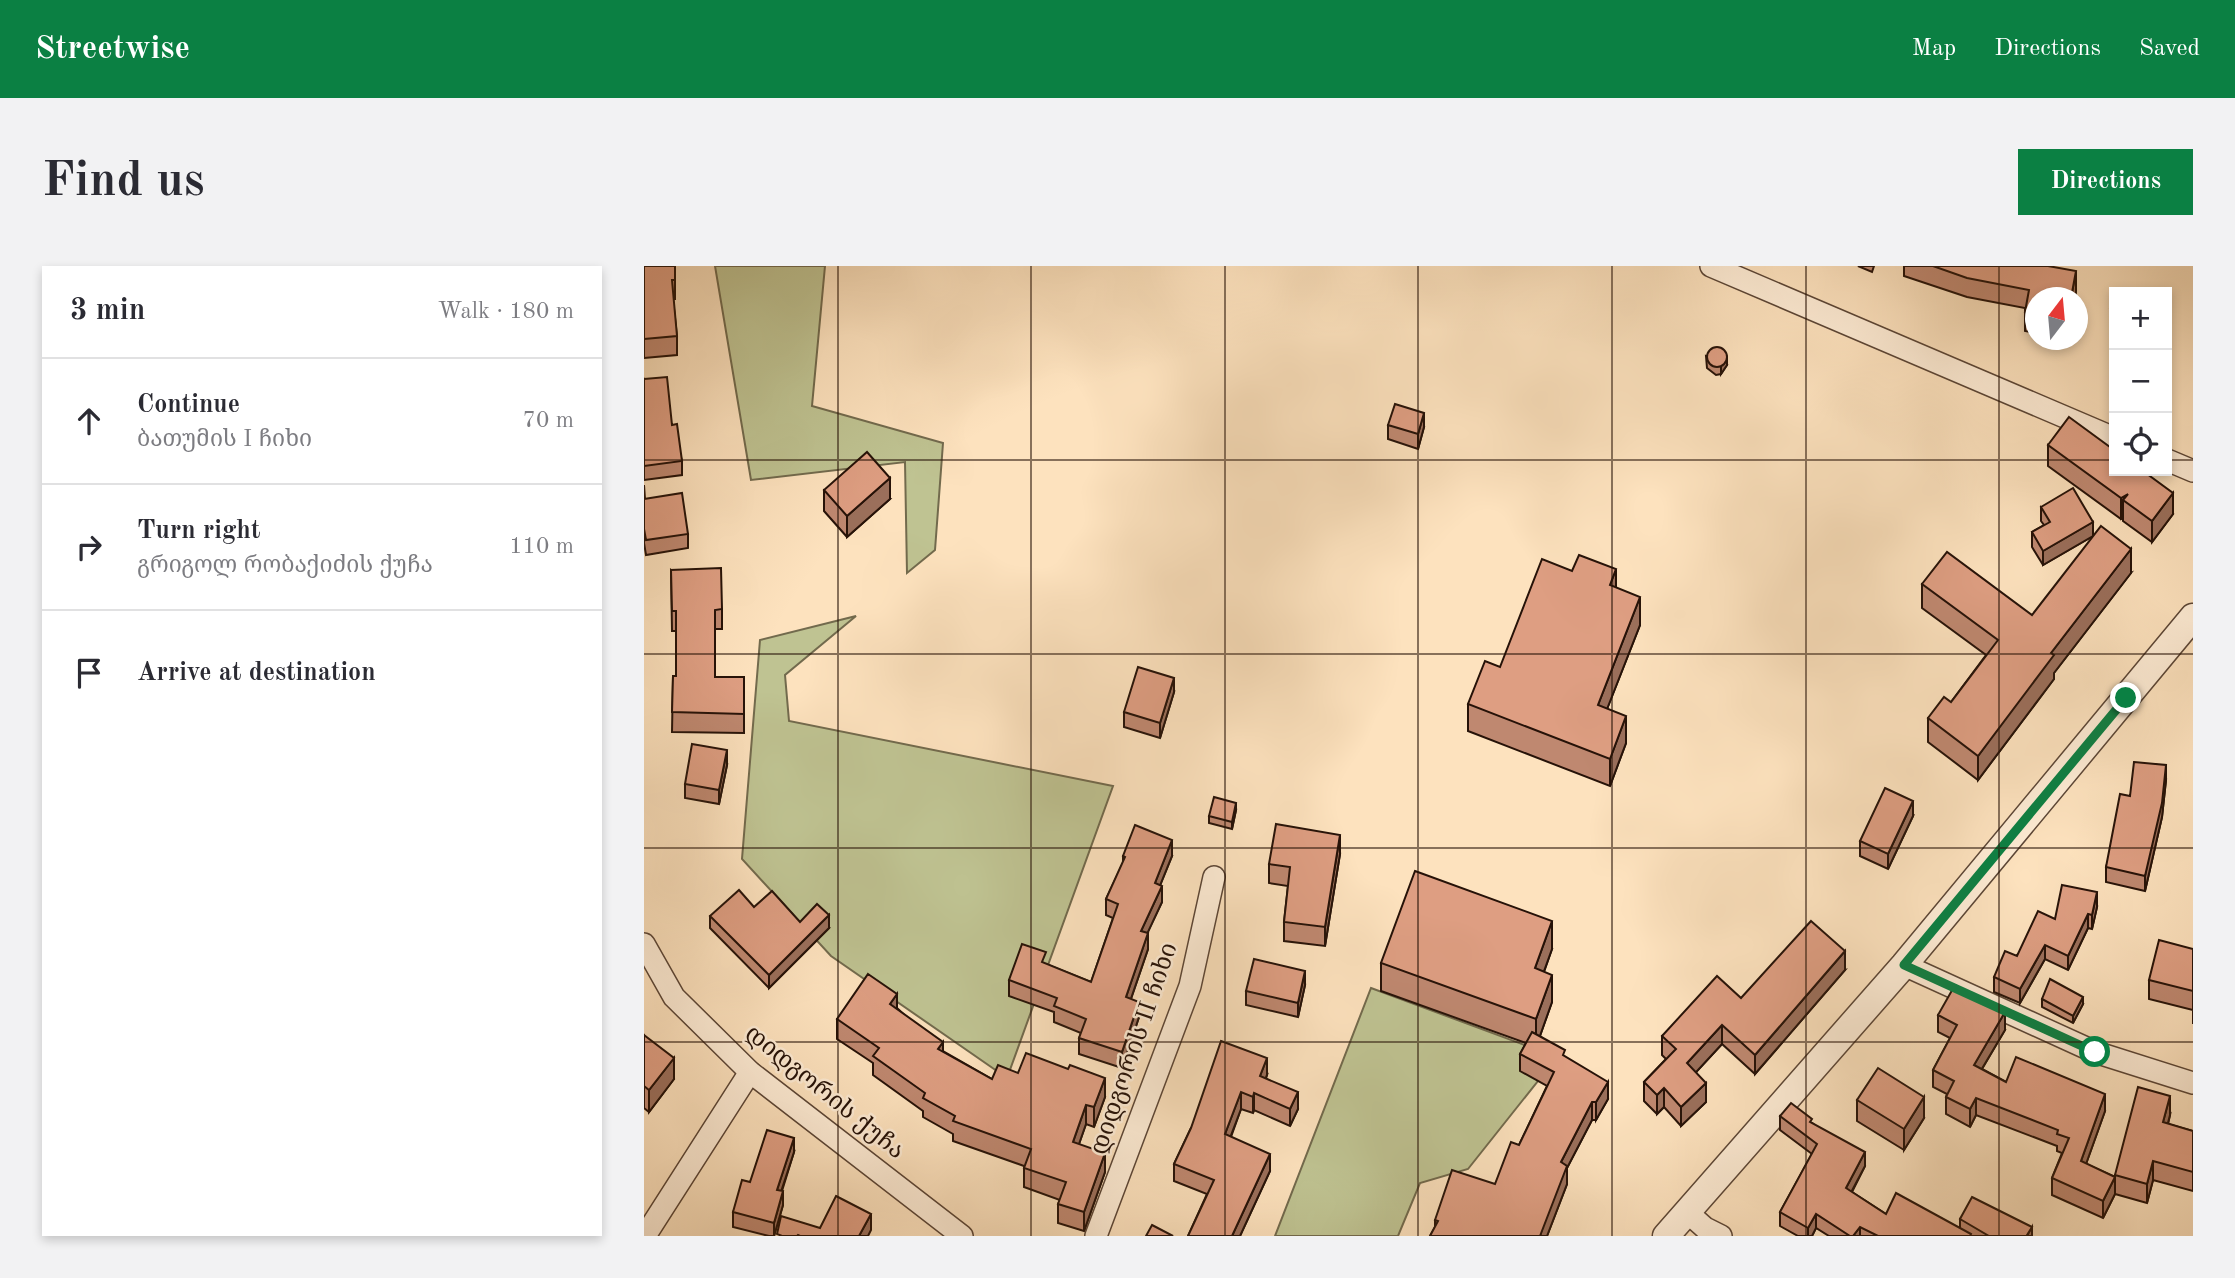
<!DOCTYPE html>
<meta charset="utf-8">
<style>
:root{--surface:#fff;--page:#f2f2f3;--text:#2b2b33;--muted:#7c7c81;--line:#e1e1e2;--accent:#0b8043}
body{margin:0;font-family:"Old Standard TT","Noto Serif Georgian",serif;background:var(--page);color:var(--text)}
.controls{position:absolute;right:21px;top:21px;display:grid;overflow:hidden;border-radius:0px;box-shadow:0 4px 10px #0003}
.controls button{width:63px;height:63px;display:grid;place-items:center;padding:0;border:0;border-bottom:2px solid var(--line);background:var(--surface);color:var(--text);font:35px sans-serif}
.compass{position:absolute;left:1381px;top:21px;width:63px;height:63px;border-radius:50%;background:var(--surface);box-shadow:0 4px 10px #0003;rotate:16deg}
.stop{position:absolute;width:21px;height:21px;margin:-16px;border:5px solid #0b8043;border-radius:50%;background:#fff}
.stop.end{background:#0b8043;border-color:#fff;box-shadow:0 2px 7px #0008}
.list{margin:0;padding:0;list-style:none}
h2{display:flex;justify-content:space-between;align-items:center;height:91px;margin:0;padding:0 28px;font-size:30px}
h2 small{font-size:23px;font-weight:400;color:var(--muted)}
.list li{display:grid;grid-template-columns:46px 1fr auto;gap:21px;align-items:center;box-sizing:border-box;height:126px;padding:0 28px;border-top:2px solid var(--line)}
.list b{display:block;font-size:26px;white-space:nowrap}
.list p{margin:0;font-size:23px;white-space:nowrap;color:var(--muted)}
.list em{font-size:23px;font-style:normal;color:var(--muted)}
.icon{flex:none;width:38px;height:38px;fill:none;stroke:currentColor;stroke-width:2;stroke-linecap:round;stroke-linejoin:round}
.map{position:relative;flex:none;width:1549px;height:970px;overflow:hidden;border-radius:0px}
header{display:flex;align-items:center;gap:42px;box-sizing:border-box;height:98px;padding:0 35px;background:var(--accent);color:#fff}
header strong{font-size:33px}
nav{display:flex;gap:38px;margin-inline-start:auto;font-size:24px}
.intro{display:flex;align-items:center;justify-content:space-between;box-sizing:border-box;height:168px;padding:0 42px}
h1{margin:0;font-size:49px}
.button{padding:18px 32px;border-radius:0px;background:var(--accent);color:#fff;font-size:24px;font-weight:700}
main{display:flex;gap:42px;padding:0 42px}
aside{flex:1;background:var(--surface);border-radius:0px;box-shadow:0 4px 10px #0003}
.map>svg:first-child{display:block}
.green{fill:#bfc392;stroke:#726a4d;stroke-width:2}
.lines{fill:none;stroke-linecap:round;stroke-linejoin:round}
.minor-casing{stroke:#5c4636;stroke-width:24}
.tertiary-casing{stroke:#5c4636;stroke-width:29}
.minor{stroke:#feecd5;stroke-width:21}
.tertiary{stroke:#feecd5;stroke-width:26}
.wall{fill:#bf8870;stroke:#261208;stroke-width:2}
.shaded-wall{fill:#9b6f5b;stroke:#261208;stroke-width:2}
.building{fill:#de9e82;stroke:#261208;stroke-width:2}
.route{stroke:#0b8043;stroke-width:9}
.grid{fill:none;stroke:#261208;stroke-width:2;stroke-opacity:0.55}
.labels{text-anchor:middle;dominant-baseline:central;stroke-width:5;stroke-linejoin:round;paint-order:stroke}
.street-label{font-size:24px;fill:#261208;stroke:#feecd5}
</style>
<header>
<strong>Streetwise</strong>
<nav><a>Map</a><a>Directions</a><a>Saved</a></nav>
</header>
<div class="intro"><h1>Find us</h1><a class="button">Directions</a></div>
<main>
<aside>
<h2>3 min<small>Walk · 180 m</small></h2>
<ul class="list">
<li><svg class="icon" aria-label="ahead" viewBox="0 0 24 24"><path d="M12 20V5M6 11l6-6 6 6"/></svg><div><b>Continue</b><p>ბათუმის I ჩიხი</p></div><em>70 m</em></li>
<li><svg class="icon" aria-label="right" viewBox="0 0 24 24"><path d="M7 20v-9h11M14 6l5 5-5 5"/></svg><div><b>Turn right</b><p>გრიგოლ რობაქიძის ქუჩა</p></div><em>110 m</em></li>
<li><svg class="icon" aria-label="arrive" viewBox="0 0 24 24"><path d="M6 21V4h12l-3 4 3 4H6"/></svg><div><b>Arrive at destination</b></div></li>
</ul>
</aside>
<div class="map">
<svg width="1549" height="970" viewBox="0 0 1549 970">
<rect width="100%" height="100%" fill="#fde2be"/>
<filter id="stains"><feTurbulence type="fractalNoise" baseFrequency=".00286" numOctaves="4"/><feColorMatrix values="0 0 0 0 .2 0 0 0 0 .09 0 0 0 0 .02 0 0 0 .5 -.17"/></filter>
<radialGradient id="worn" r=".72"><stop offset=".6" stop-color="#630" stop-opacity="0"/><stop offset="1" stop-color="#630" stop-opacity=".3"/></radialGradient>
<!-- green -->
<g class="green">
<polygon points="71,0 181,0 168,140 299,177 291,284 263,307 261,196 107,214"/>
<polygon points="212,350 141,409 145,455 469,520 363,812 187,690 98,593 116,374"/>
<polygon points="727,722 913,791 824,903 776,917 754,970 631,970"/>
</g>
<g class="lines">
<defs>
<g id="minor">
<polyline points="1067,0 1470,172"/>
<polyline points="1523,194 1549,205"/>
<polyline points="0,678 30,731 106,806 318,970"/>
<polyline points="1260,699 1451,786 1549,817"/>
<polyline points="1042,945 1061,962 1077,970"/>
<polyline points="1,970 106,806"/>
<polyline points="452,970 546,720 570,611"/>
</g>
<polyline id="tertiary" points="1022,970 1260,699 1549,351"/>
</defs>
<!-- minor casing -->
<use href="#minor" class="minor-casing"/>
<!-- tertiary casing -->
<use href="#tertiary" class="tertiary-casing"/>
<!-- minor -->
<use href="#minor" class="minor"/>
<!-- tertiary -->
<use href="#tertiary" class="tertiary"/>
</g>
<!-- wall -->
<g class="wall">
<polygon points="0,0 31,0 31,33 29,33 33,70 33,89 0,92"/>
<polygon points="1214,0 1230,0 1228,6"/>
<polygon points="1260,0 1404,0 1432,25 1431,32 1391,32 1391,67 1381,65 1381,42 1323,31 1260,10"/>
<polygon points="1466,43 1470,43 1470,93 1467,93"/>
<polygon points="1062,90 1083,99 1077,108 1072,109 1063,102"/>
<polygon points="0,113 28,159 38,195 38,209 0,214"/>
<polygon points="744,159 780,161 774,183 744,173"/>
<polygon points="1404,179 1529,248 1508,276 1479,255 1479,252 1477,253 1404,200"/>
<polygon points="0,219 1,233 44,268 44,282 2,289 0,277"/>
<polygon points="180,224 246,233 203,271 180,245"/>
<polygon points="1397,241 1449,270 1399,299 1388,281 1388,266 1400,259 1397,255"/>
<polygon points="27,304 78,343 78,363 71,363 71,411 100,411 100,467 28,466 29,410 32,410 32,365 28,365"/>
<polygon points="1487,307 1410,407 1410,413 1334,514 1284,476 1284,452 1307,436 1342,389 1278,342 1278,318 1388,349"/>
<polygon points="972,322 996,359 963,443 982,477 966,520 824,465 824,438 856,401"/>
<polygon points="530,426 516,472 480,461 480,446"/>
<polygon points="83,499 75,538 41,532 41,518"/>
<polygon points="1522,514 1518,551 1501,625 1462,616 1462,601 1486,530"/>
<polygon points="592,544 588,563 565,557 565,550"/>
<polygon points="1269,550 1244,603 1216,590 1216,575"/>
<polygon points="696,588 681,680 640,675 640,656 644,620 625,617 625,598"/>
<polygon points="479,590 528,590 516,619 518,636 503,667 504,683 487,733 495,751 478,802 435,788 435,772 437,767 410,756 410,746 365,730 365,714 402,698 447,716 469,652 462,649 462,633 479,597"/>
<polygon points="110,641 156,656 185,662 125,722 66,662 66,650"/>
<polygon points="1453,641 1448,663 1444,662 1424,704 1401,693 1376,737 1350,726 1350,711 1411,653"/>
<polygon points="908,683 900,706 908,736 896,770 921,791 964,833 952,854 948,854 923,902 923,918 903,970 786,970 791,961 791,954 851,918 875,879 903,820 876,805 876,788 882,777 737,725 737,697"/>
<polygon points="1549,683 1549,758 1549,744 1505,733 1505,714"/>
<polygon points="1201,704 1111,808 1078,778 1052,806 1062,836 1037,860 1020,841 1013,848 1000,835 1000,816 1022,793 1018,789 1018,770 1097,732"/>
<polygon points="661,719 654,751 602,739 602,725"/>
<polygon points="1398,733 1439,738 1429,757 1398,741"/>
<polygon points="253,742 299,785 348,813 374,807 461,831 450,861 442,858 435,878 461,906 440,965 414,957 414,938 416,934 380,921 380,900 309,875 309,868 279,851 279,845 229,809 229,797 193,773 193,753"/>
<polygon points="1294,749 1361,764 1338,803 1362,816 1461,845 1442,898 1471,911 1471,909 1526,849 1524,858 1549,865 1549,925 1509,914 1503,937 1471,928 1459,952 1408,929 1408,912 1418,887 1413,885 1413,880 1332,849 1326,861 1302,848 1302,831 1303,828 1289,821 1289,804 1306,772 1294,766"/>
<polygon points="0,769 30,813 5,846 0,842"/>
<polygon points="623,809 622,812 654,843 646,860 610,844 609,847 597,843 587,871 626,905 596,970 544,970 563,928 530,915 530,898 547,862"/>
<polygon points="1213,834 1280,852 1260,884 1213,855"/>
<polygon points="1136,850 1168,857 1221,900 1208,926 1242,948 1316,962 1316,953 1388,970 1185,970 1172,962 1168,970 1154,970 1136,960 1136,946 1168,888 1136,864"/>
<polygon points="150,886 138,925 139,939 130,970 125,970 89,961 89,946 106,916"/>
</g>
<!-- shaded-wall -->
<g class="shaded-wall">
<polygon points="1432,5 1432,25 1431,32 1427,32"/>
<polygon points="1083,92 1083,99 1077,108 1077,100"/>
<polygon points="780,147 780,161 774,183 774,168"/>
<polygon points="246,212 246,233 203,271 203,250"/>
<polygon points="1529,227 1529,248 1508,276 1508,255"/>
<polygon points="1484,228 1479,234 1479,252 1477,253 1477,232"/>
<polygon points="1449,256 1449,270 1399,299 1399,285"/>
<polygon points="1487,283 1487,307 1410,407 1410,413 1334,514 1334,490 1407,387"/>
<polygon points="972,303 972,331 966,319"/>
<polygon points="996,331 996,359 954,466 954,439"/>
<polygon points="530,412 530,426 516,472 516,457"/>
<polygon points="982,450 982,477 966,520 966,493"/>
<polygon points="83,484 83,499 75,538 75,524"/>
<polygon points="1522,499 1522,514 1518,551 1501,625 1501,610"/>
<polygon points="1269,535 1269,550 1244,603 1244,588"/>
<polygon points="592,537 592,544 588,563 588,556"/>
<polygon points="696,569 696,588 681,680 681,661"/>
<polygon points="528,574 528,590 511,632 511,617"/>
<polygon points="518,620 518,636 497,681 497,665"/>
<polygon points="1453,626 1453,641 1448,663 1448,649"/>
<polygon points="1444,648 1444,662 1424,704 1424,690"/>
<polygon points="185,649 185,662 125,722 125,709"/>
<polygon points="908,655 908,683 891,730 891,702"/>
<polygon points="504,667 504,683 482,747 482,731"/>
<polygon points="1401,679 1401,693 1376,737 1376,723"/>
<polygon points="1201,685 1201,704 1111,808 1111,789"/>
<polygon points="661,705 661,719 654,751 654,737"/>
<polygon points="908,709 908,736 892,781 892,753"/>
<polygon points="253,728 253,747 246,738"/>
<polygon points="1439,731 1439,738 1429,757 1429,750"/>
<polygon points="495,736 495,751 478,802 478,786"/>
<polygon points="1361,746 1361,764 1330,816 1330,799"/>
<polygon points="1078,759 1078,778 1043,816 1043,797"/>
<polygon points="299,776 299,795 294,783"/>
<polygon points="30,792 30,813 5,846 5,824"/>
<polygon points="623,792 623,809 616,826 616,810"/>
<polygon points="461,812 461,831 450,861 450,841"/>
<polygon points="964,816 964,833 952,854 952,836"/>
<polygon points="1062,817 1062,836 1037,860 1037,841"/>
<polygon points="1020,822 1020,841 1013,848 1013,829"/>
<polygon points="597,826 597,843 581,885 581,868"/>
<polygon points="654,826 654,843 646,860 646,843"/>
<polygon points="610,827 610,844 609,847 609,831"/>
<polygon points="1461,828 1461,845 1437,912 1437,895"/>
<polygon points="1526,830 1526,849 1519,876 1519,856"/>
<polygon points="1280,831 1280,852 1260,884 1260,863"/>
<polygon points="1332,832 1332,849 1326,861 1326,843"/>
<polygon points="948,836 948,854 923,902 923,918 903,970 896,970 917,896"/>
<polygon points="442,839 442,858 429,895 429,876"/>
<polygon points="150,872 150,886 133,938 133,924"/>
<polygon points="1221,886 1221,900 1202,936 1202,922"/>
<polygon points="461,887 461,906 440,965 440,946"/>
<polygon points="626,888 626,905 596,970 588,970"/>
<polygon points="1509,895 1509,914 1503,937 1503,918"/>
<polygon points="1471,911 1471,928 1459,952 1459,935"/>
<polygon points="139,925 139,939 130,970 130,957"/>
<polygon points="227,948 227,964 224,970 215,970"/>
<polygon points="1172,948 1172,962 1168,970 1164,970 1164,962"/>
<polygon points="1216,961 1216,970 1209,970"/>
<polygon points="1388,961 1388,970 1383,970"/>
</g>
<!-- building -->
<g class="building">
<polygon points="0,0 31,0 31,14 28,14 33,70 0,73"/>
<polygon points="1289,0 1404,0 1432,5 1427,32 1391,32 1391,48 1381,46 1385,24 1323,12"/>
<polygon points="1466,43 1470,43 1470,72 1467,72"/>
<circle cx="1073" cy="91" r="10"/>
<polygon points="23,111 28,159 33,158 38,195 0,200 0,113"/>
<polygon points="751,138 780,147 774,168 744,159"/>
<polygon points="1425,151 1470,184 1470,205 1499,205 1529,227 1508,255 1479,234 1484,228 1477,232 1404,179"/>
<polygon points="223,186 246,212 203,250 180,224"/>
<polygon points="1429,222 1449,256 1399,285 1388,266 1406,256 1397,241"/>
<polygon points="38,227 44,268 2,274 0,263 0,233"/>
<polygon points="1457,260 1487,283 1407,387 1410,389 1334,490 1284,452 1300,431 1307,436 1354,374 1278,318 1303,286 1388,349"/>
<polygon points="935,289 972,303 966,319 996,331 954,439 982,450 966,493 824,438 841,395 856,401 898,293 928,305"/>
<polygon points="77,302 78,343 71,344 71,411 100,411 100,448 28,446 29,410 32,410 32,345 28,345 27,304"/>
<polygon points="494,401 530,412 516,457 480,446"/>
<polygon points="48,478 83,484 75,524 41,518"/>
<polygon points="1490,496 1522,499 1518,537 1501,610 1462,601 1476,528 1486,530"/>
<polygon points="1241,522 1269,535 1244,588 1216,575"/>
<polygon points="570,531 592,537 588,556 565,550"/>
<polygon points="632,558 696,569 681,661 640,656 646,601 625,598"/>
<polygon points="491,559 528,574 511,617 518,620 497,665 504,667 482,731 495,736 478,786 435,772 442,753 410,740 413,732 365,714 378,678 402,686 398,696 447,716 474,638 462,633 481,591 479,590"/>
<polygon points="771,605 908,655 891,702 908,709 892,753 737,697"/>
<polygon points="1418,619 1453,626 1448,649 1444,648 1424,690 1401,679 1376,723 1350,711 1361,685 1373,690 1394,645 1411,653"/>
<polygon points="95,624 110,641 128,625 156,656 173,638 185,649 125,709 66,650"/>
<polygon points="1167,655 1201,685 1111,789 1078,759 1043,797 1062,817 1037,841 1020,822 1013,829 1000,816 1032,783 1018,770 1073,710 1097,732"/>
<polygon points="1515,674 1549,683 1549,725 1505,714"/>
<polygon points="610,693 661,705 654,737 602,725"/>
<polygon points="224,708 253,728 246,738 299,776 294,783 348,813 354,799 374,807 382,787 424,803 426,799 461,812 450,841 442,839 429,876 461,887 440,946 414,938 422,916 380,902 387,883 309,855 311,850 279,832 281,827 229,790 235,782 193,753"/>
<polygon points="1406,713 1439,731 1429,750 1398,733"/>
<polygon points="1311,719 1361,746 1330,799 1362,816 1372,791 1461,828 1437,895 1471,911 1459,935 1408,912 1425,872 1413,868 1414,864 1332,832 1326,843 1302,831 1310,815 1289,804 1313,759 1294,749"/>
<polygon points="888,766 921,784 919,789 964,816 952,836 948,836 917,896 923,900 896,970 786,970 794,955 791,954 808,904 851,918 867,876 875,879 910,806 876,788"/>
<polygon points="0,769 30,792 5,824 0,820"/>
<polygon points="577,775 623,792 616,810 654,826 646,843 610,827 609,831 597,826 581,868 626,888 588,970 544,970 570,914 530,898 547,862"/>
<polygon points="1234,802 1280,831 1260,863 1213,834"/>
<polygon points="1494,821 1526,830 1519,856 1549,865 1549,906 1509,895 1503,918 1471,909"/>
<polygon points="1147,837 1168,853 1166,856 1221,886 1202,922 1242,948 1252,927 1327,968 1326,970 1234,970 1216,961 1209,970 1206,970 1172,948 1164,962 1136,946 1173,878 1136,850"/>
<polygon points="123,864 150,872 133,924 139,925 130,957 89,946 98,914 106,916"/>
<polygon points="192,930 227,948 215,970 156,970 154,969 153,970 138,970 133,968 137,950 176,962"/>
<polygon points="1328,931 1388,961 1383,969 1384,970 1345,970 1316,953"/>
<polygon points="508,959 529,970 502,970"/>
</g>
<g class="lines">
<!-- route -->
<polyline class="route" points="1451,786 1260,699 1482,432"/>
</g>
<!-- grid -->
<path class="grid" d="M194,0V970M387,0V970M581,0V970M774,0V970M968,0V970M1162,0V970M1355,0V970M0,194H1470M1523,194H1549M0,388H1549M0,582H1549M0,776H1549"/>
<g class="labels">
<!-- street labels -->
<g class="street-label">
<text transform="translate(491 783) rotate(-71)">დიდგორის II ჩიხი</text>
<text transform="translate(180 827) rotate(39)">დიდგორის ქუჩა</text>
</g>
</g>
<rect width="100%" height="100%" filter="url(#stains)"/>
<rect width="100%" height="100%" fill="url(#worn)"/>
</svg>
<div class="controls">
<button>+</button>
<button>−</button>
<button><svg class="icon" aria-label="locate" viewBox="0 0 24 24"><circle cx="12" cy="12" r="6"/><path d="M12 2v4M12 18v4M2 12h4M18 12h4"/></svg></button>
</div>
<svg class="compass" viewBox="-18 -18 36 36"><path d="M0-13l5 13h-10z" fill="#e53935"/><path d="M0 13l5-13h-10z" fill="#7c7c81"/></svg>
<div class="stop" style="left:1451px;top:786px"></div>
<div class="stop end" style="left:1482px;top:432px"></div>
</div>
</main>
